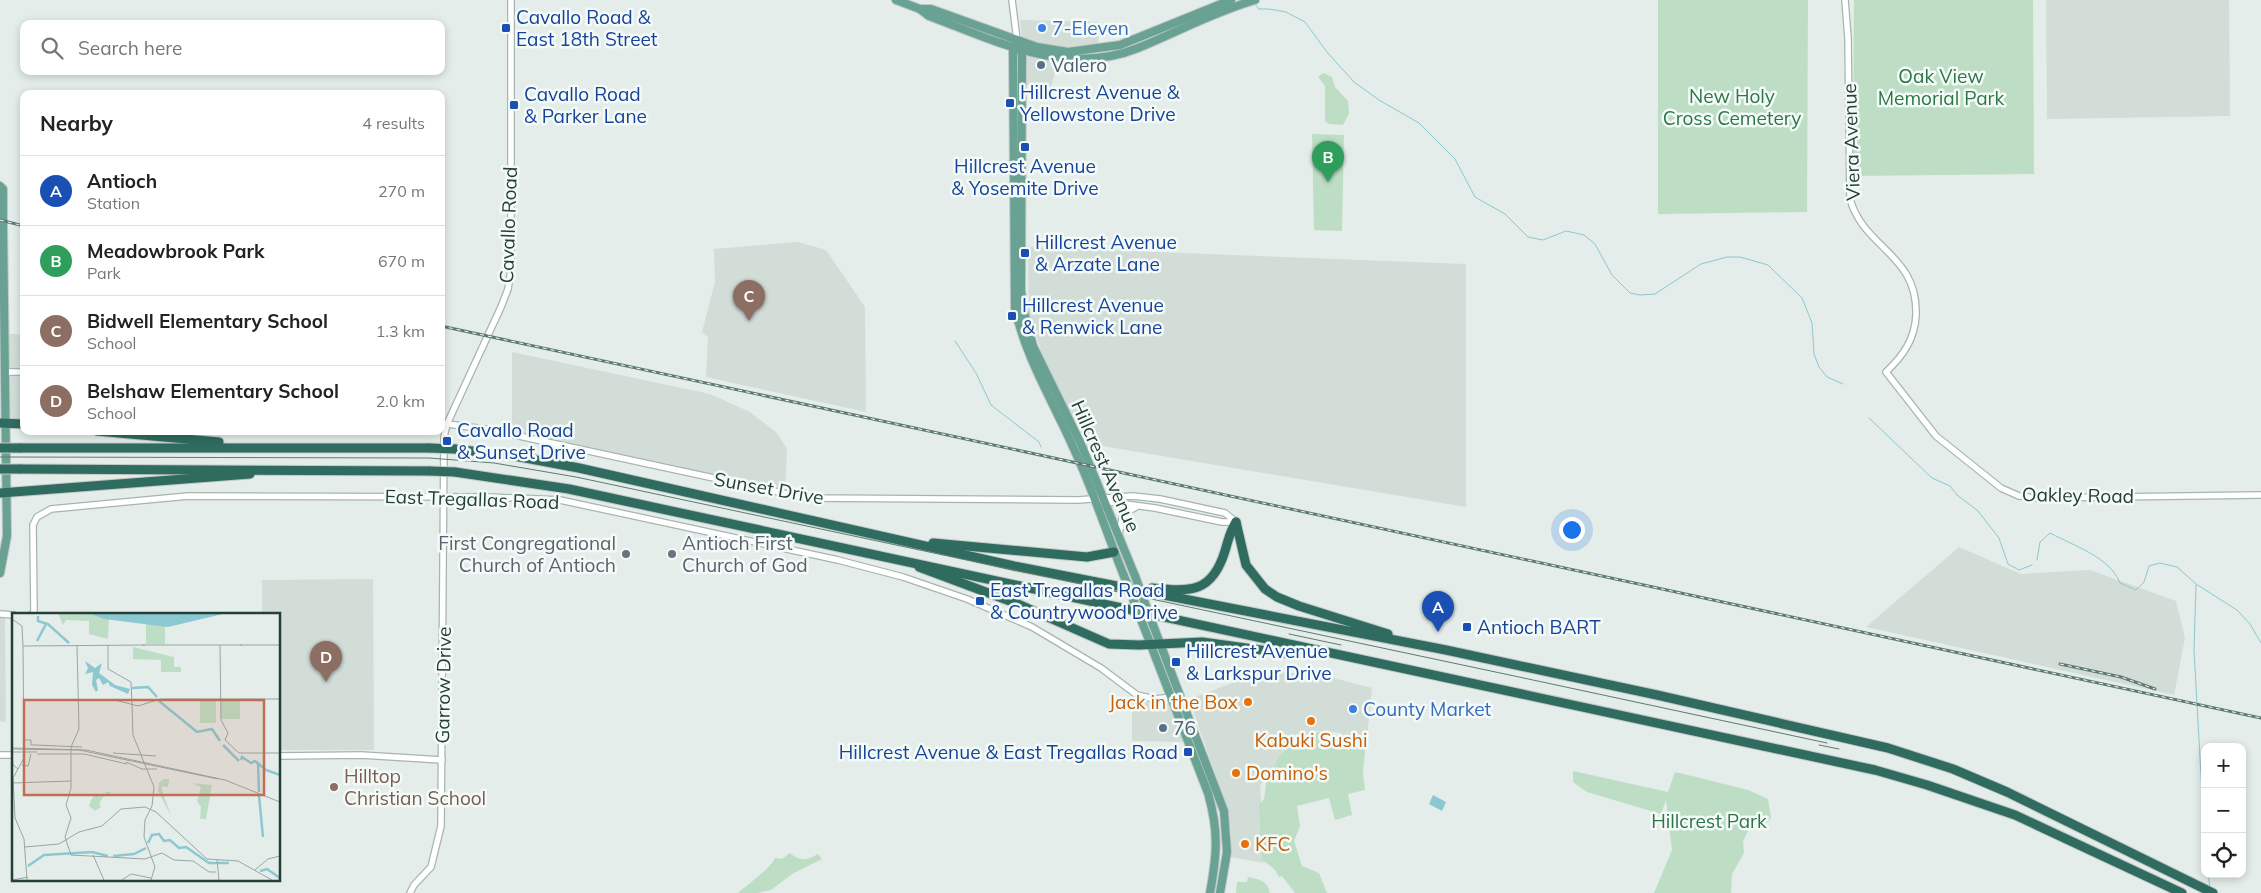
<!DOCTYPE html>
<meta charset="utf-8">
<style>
:root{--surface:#fff;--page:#f2f2f2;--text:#222;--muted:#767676;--line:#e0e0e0;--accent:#7f4c3d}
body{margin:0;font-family:Mulish,sans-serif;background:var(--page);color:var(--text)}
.controls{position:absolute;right:15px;bottom:15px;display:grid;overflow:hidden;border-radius:10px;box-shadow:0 2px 8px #0003}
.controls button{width:45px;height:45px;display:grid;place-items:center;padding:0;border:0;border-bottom:1px solid var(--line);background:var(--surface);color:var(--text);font:25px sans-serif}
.you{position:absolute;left:1571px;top:529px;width:18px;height:18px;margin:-12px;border:4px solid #fff;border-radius:50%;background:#1a73e8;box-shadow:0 0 0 8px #1a73e833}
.badge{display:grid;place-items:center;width:32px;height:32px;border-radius:50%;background:var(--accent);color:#fff;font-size:16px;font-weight:700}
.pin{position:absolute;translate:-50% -41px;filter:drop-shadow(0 1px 2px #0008)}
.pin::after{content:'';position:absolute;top:26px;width:18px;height:15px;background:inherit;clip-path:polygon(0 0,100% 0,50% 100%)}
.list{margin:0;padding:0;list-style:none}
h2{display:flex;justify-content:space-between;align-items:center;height:65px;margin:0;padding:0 20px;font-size:21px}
h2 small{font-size:16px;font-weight:400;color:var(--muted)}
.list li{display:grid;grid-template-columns:32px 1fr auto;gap:15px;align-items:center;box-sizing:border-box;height:70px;padding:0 20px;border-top:1px solid var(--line)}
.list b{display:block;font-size:19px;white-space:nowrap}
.list p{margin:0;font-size:16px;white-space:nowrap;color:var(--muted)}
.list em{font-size:16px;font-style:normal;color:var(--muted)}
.icon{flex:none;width:28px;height:28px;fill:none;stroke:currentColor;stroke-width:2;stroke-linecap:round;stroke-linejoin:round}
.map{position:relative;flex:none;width:2261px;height:893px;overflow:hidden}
.search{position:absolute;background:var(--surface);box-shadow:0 2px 8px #0003;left:20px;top:20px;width:425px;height:55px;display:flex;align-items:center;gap:12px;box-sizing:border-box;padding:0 18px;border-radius:10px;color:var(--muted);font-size:19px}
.panel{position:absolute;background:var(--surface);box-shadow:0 2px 8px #0003;left:20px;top:90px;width:425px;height:345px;border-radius:10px}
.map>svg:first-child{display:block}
.built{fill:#d2ddd8}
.green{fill:#bddec5}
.water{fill:#8cc8d1}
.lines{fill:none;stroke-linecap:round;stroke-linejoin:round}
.stream{stroke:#8cc8d1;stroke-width:1}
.minor-casing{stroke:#a6b5b0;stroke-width:8}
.major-casing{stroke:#c1c9c7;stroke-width:10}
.highway-casing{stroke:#c1c9c7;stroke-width:11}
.minor{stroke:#fff;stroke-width:5.5}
.major{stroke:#69a293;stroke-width:8}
.highway{stroke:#2f6b5e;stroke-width:9}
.tram{stroke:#5e7a72;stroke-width:1}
.rail-casing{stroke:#5e7a72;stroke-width:3}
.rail{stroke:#f4faf7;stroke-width:1;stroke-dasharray:4;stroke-linecap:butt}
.major-bridge-casing{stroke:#c1c9c7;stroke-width:10;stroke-linecap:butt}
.highway-bridge-casing{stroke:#c1c9c7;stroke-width:11;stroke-linecap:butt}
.major-bridge{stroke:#69a293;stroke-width:8}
.highway-bridge{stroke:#2f6b5e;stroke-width:9}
.transit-dot{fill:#1a4fb4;stroke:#f4faf7;stroke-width:2}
.shop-dot{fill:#3f7fe0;stroke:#f4faf7;stroke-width:2}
.service-dot{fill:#5c6f8a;stroke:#f4faf7;stroke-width:2}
.worship-dot{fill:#6b7280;stroke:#f4faf7;stroke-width:2}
.food-dot{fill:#e8710a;stroke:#f4faf7;stroke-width:2}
.education-dot{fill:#8d6e63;stroke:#f4faf7;stroke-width:2}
.labels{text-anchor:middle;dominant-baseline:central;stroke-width:5;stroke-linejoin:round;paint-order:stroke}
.transit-label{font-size:19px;fill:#164399;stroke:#f4faf7;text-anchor:start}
.shop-label{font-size:19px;fill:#366cbe;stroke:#f4faf7;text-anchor:start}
.service-label{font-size:19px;fill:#4e5e75;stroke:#f4faf7;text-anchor:start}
.park-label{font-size:19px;fill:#2d7648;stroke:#f4faf7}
.street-label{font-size:19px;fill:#233f37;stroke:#f4faf7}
.worship-label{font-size:19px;fill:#5b616d;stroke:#f4faf7;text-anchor:end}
.food-label{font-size:19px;fill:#c56008;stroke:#f4faf7;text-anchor:start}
.education-label{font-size:19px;fill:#785e54;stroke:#f4faf7;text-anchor:start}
.inset-river{fill:none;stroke:#8cc8d1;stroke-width:2.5}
.inset-road{fill:none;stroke:#97a7a2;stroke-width:1}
.view{fill:#be7054;fill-opacity:0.15;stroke:#be7054;stroke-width:2.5}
.inset-edge{fill:none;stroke:#233f37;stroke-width:2.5}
</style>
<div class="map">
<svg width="2261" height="893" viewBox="0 0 2261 893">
<rect width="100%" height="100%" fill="#e4ede9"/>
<!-- built -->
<g class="built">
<polygon points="2046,0 2229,0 2230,116 2047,119"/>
<polygon points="1020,20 1099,22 1098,48 1063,49 1051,86 1044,90 1024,84 1023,47"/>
<polygon points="798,242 826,250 865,307 866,412 706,377 708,337 702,332 715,282 714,249"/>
<polygon points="1028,247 1466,264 1466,507 1085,443 1044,359 1029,315"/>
<polygon points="4,334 24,334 24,424 6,423"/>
<polygon points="512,352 710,394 750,412 777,433 787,449 785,494 512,434"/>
<polygon points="1959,547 2021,574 2090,570 2176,601 2185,638 2174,695 1866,627"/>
<polygon points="373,579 374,750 279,750 279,614 262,614 262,580"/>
<polygon points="0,617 5,618 6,722 0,721"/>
<polygon points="1283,672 1326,676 1372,688 1367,739 1345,738 1340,733 1324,731 1311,732 1278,758 1274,771 1268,774 1260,786 1265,863 1230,857 1231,832 1227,808 1189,699 1254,675"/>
<polygon points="1132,696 1141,701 1157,704 1170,703 1185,742 1132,741"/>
</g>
<!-- green -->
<g class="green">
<polygon points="1658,0 1808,0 1807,212 1658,214"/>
<polygon points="1854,0 2033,0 2034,174 1853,176"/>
<polygon points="1323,73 1332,77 1335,87 1348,101 1349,114 1343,125 1329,124 1325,121 1325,86 1318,77"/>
<polygon points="1312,134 1344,135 1342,231 1314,230"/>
<path d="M1320,732L1366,741L1363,772L1365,790L1348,794L1352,815L1335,820L1329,798L1297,806L1300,826L1294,841L1302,866L1319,873L1327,893H1295L1282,876L1279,877L1275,870L1262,859L1259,805L1264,799L1267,777C1275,771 1274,764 1279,757C1288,747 1308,734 1320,732Z"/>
<polygon points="1573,771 1668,792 1675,772 1684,774 1748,790 1768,799 1771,818 1765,824 1752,823 1743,841 1744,853 1732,874 1731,893 1654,893 1672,850 1666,800 1661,814 1587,792 1573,782"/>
<path d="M790,853C800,862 808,860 818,854L822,859L792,874L771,890L758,893H738C748,884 771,868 775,858L782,859Z"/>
<path d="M1248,877C1259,879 1268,881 1270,893H1236L1237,882H1247Z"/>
</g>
<!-- water -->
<polygon class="water" points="1433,795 1446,802 1442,811 1429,804"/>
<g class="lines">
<!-- stream -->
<g class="stream">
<polyline points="1255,4 1259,9 1269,9 1286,12 1305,22 1327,52 1354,82 1379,100 1419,123 1455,159 1475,197 1505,214 1528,237 1543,240 1566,231 1584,235 1595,244 1612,275 1630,293 1640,295 1655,294 1701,264 1727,257 1740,257 1768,265 1802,298 1812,323 1814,354 1819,367 1827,377 1843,384"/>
<polyline points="955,341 976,373 991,405 1039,442 1041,447"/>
<polyline points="1869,418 1932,478 1950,486 1957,495 1978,511 1999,538 2008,564 2019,570 2032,565"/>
<path d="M2037,560L2040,542L2050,533C2074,546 2110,557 2120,583L2136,590L2144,582L2149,566L2160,563L2177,567L2196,584L2237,610L2250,624L2261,643"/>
<polyline points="2196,585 2194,650 2205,847"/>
<polyline points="2208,874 2210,887"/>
</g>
<defs>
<g id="minor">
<polyline points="1012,0 1017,40"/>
<path d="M1845,0L1848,38L1850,199C1864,249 1918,254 1916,315C1915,339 1903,356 1886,372L1936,436L2001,488L2019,496L2036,498L2261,495"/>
<polyline points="4,372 24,372"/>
<polyline points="441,423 491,430 806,498 1078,500 1133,496 1160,499 1225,513 1236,522"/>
<polyline points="1103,501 1155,508 1222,522 1236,522"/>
<polyline points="1119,534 1123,514 1136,507"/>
<polyline points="0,614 14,615"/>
<polyline points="32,614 34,614 33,525 37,517 51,509 188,496 488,497 560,500 838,560 903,577 967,599 1032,627 1101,668 1137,695 1154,699 1164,698 1180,693"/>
<polyline points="0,755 14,755"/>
<polyline points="279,756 361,755 442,760"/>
<polyline points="410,893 414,885 431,867 441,826 444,437 447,424 501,307 508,289 511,270 511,0"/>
</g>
<g id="major">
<polyline points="896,0 920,9 931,9 1037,47 1068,52 1120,45 1231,0"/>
<path d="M920,9L929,16C996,41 1066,77 1138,48C1177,32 1214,12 1255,0"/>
<polyline points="1017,40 1022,55 1021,290 1023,308 1033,346 1081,444 1135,576"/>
<path d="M1017,40L1013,51L1015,308C1026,359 1053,401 1074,449C1093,490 1107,534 1124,576"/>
<polyline points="0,186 3,189 3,221 7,536 0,573"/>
<path d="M1142,622L1208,793C1219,832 1217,854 1210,893"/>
<polyline points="1153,625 1224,811 1227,852 1220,893"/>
</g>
<g id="highway">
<polyline points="0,423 24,424"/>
<polyline points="97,431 219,442"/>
<polyline points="20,448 430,448"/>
<polyline points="455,449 520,457 579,468 1014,566 1446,650 1657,695 1888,748 1953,769 2007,792 2213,893"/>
<polyline points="20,469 430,471"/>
<polyline points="455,472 569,489 1875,770 1927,785 2015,815 2182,893"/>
<polyline points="0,493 250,474"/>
<polyline points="1236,522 1246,565 1265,589 1277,597 1299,606 1388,634"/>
<polyline points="933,543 1087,557 1114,552"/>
<polyline points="919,567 1018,604 1109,644 1139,645 1202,642 1291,654 1315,653"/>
<path d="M1152,588C1191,592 1212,593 1225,551C1228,541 1230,531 1236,522"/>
</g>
</defs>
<!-- minor casing -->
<use href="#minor" class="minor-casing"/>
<!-- major casing -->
<use href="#major" class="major-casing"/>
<!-- highway casing -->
<use href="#highway" class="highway-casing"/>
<!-- minor -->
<use href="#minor" class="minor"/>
<!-- major -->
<use href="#major" class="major"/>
<!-- highway -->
<use href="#highway" class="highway"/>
<!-- tram -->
<g class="tram">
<path d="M0,457L429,458L494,463L576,477C993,566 1410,653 1827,743"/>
<polyline points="1289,634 1341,645"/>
<polyline points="1819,745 1839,749"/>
</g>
<defs>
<g id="rail">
<polyline points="0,220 24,226"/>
<polyline points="441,326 2261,718"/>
<polyline points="2060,664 2121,677 2155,689"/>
</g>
</defs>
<!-- rail casing -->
<use href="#rail" class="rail-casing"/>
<!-- rail -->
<use href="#rail" class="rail"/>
<defs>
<g id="major-bridge">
<polyline points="1124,576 1142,622"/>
<polyline points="1135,576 1153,625"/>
</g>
<g id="highway-bridge">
<polyline points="0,448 20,448"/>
<polyline points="430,448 455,449"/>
<polyline points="0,469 20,469"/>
<polyline points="430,471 455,472"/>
</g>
</defs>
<!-- major-bridge casing -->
<use href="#major-bridge" class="major-bridge-casing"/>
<!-- highway-bridge casing -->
<use href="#highway-bridge" class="highway-bridge-casing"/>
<!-- major-bridge -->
<use href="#major-bridge" class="major-bridge"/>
<!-- highway-bridge -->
<use href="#highway-bridge" class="highway-bridge"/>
</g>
<!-- markers -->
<g class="transit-dot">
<rect x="501" y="23" width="10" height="10" rx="2.5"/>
<rect x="1005" y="98" width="10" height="10" rx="2.5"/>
<rect x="509" y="100" width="10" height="10" rx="2.5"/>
<rect x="1020" y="142" width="10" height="10" rx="2.5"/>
<rect x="1020" y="248" width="10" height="10" rx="2.5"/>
<rect x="1007" y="311" width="10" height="10" rx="2.5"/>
<rect x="442" y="436" width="10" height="10" rx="2.5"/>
<rect x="975" y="596" width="10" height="10" rx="2.5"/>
<rect x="1462" y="622" width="10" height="10" rx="2.5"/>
<rect x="1171" y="657" width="10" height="10" rx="2.5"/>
<rect x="1183" y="747" width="10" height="10" rx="2.5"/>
</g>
<g class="shop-dot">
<circle cx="1042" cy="28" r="5"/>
<circle cx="1353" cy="709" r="5"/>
</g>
<g class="service-dot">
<circle cx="1041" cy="65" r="5"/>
<circle cx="1163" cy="728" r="5"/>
</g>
<g class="worship-dot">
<circle cx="626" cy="554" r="5"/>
<circle cx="672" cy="554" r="5"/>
</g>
<g class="food-dot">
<circle cx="1248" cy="702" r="5"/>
<circle cx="1311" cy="721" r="5"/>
<circle cx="1236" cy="773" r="5"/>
<circle cx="1245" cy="844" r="5"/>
</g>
<circle class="education-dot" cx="334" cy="787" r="5"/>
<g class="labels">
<!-- transit labels -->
<g class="transit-label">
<text x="516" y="17">Cavallo Road &amp;<tspan x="516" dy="22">East 18th Street</tspan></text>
<text x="1020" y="92">Hillcrest Avenue &amp;<tspan x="1020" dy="22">Yellowstone Drive</tspan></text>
<text x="524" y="94">Cavallo Road<tspan x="524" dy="22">&amp; Parker Lane</tspan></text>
<text x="1025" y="166" text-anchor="middle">Hillcrest Avenue<tspan x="1025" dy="22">&amp; Yosemite Drive</tspan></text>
<text x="1035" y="242">Hillcrest Avenue<tspan x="1035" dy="22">&amp; Arzate Lane</tspan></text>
<text x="1022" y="305">Hillcrest Avenue<tspan x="1022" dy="22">&amp; Renwick Lane</tspan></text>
<text x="457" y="430">Cavallo Road<tspan x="457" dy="22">&amp; Sunset Drive</tspan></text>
<text x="990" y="590">East Tregallas Road<tspan x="990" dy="22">&amp; Countrywood Drive</tspan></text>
<text x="1477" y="627">Antioch BART</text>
<text x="1186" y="651">Hillcrest Avenue<tspan x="1186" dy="22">&amp; Larkspur Drive</tspan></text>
<text x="1178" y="752" text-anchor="end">Hillcrest Avenue &amp; East Tregallas Road</text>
</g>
<!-- shop labels -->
<g class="shop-label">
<text x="1052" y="28">7-Eleven</text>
<text x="1363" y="709">County Market</text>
</g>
<!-- service labels -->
<g class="service-label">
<text x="1051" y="65">Valero</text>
<text x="1173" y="728">76</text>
</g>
<!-- park labels -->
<g class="park-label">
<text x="1941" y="76">Oak View<tspan x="1941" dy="22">Memorial Park</tspan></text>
<text x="1732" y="96">New Holy<tspan x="1732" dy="22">Cross Cemetery</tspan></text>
<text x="1709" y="821">Hillcrest Park</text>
</g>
<!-- street labels -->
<g class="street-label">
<text transform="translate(1851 142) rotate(-92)">Viera Avenue</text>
<text transform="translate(508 225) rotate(-88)">Cavallo Road</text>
<text transform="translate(1106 466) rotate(66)">Hillcrest Avenue</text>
<text transform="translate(769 488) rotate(10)">Sunset Drive</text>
<text transform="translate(2078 495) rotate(1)">Oakley Road</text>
<text transform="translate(472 499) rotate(2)">East Tregallas Road</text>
<text transform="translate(443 685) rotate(-89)">Garrow Drive</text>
</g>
<!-- worship labels -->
<g class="worship-label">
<text x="616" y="543">First Congregational<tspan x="616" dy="22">Church of Antioch</tspan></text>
<text x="682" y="543" text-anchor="start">Antioch First<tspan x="682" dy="22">Church of God</tspan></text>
</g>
<!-- food labels -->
<g class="food-label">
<text x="1238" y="702" text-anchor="end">Jack in the Box</text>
<text x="1311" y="740" text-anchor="middle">Kabuki Sushi</text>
<text x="1246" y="773">Domino's</text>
<text x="1255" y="844">KFC</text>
</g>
<!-- education labels -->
<g class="education-label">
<text x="344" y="776">Hilltop<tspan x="344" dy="22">Christian School</tspan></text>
</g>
</g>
<!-- overview -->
<g transform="translate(12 613)">
<rect width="268" height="268" fill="#e4ede9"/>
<path d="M46,0L84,1L97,5L96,26L77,21V8L54,7L51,12ZM134,11L153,12V31H134ZM121,34L162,44V54H169V59H149V47L121,46ZM188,87H204V110H188ZM209,87H228V106H209ZM151,166H157L156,174L150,173V177L159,203L146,178L147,170ZM179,170L200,172L194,206H188L189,194L185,188L189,174ZM95,179H100L92,183L87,191L89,194L83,198L77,193L79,187L83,182L89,184Z" fill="#bddec5"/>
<path d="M77,0H215L156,14L92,6ZM73,48L83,55L90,50L87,60L103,72L118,76L116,81L98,73L96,69L91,72L87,65L84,67L86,77L84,79L80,72L81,59L73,61L76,55Z" fill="#8cc8d1"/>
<path class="inset-river" d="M26,3V8L36,11L57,30M25,28L34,11M120,75L136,74L145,84M147,88L185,119L200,116L208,128M211,132L227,148M229,147L230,144L239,150L243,148L254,157L268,162M246,149L247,179M247,183L251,224M136,230L140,222L147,221L152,228L158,227L167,235L174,234L197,250H217M101,243L122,241L134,235M16,253L32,242L80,239L96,243M248,258L255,256L268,265"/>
<path class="inset-road" d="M0,6L10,13L11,33M96,32V56L119,69L120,92M130,32H230M208,32L209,107L216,120L213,127L227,140H268M228,32H268M65,33L67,116L59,134V175L54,192L59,205L53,224L59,242L133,246L150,240L162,247L181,248L197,259H204M12,87H103L126,93L148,86H268M120,92L121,122L142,174L140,193L133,207L132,224L143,254L139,267M13,127H19V132H24L70,134M0,135L74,137L213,167L268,189M0,136L67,137L206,166M0,139H25M101,140L144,143M25,141H72L115,151M0,142L1,152L6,156M114,149L130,156H145M10,152L16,153L19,141M0,170L59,168M13,234L47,231L67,219L90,213L109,196L133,194L144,199L195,246L226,248L260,267M81,242L92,267M205,247L207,267M243,257L256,246L268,243M1,267L16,264M15,267L12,226L3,205L1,165L12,145L11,33L133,32M110,267L119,261L139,265"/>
<path class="view" d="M12,87H252V182H12Z"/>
<rect width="268" height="268" class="inset-edge"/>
</g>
</svg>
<div class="controls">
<button>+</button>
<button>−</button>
<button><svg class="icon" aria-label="locate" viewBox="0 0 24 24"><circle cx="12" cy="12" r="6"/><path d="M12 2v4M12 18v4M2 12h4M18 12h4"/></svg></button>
</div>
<div class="you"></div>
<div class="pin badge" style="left:1438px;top:632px;background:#1a4fb4">A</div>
<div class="pin badge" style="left:1328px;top:182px;background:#2e9e5b">B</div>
<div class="pin badge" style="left:749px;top:321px;background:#8d6e63">C</div>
<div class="pin badge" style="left:326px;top:682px;background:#8d6e63">D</div>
<div class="search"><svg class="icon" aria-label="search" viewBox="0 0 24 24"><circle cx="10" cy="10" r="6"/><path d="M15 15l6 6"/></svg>Search here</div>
<section class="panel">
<h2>Nearby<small>4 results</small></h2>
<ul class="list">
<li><span class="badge" style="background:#1a4fb4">A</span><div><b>Antioch</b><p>Station</p></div><em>270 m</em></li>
<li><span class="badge" style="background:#2e9e5b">B</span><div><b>Meadowbrook Park</b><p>Park</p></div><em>670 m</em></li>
<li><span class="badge" style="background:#8d6e63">C</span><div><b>Bidwell Elementary School</b><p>School</p></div><em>1.3 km</em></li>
<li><span class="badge" style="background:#8d6e63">D</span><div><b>Belshaw Elementary School</b><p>School</p></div><em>2.0 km</em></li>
</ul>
</section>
</div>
